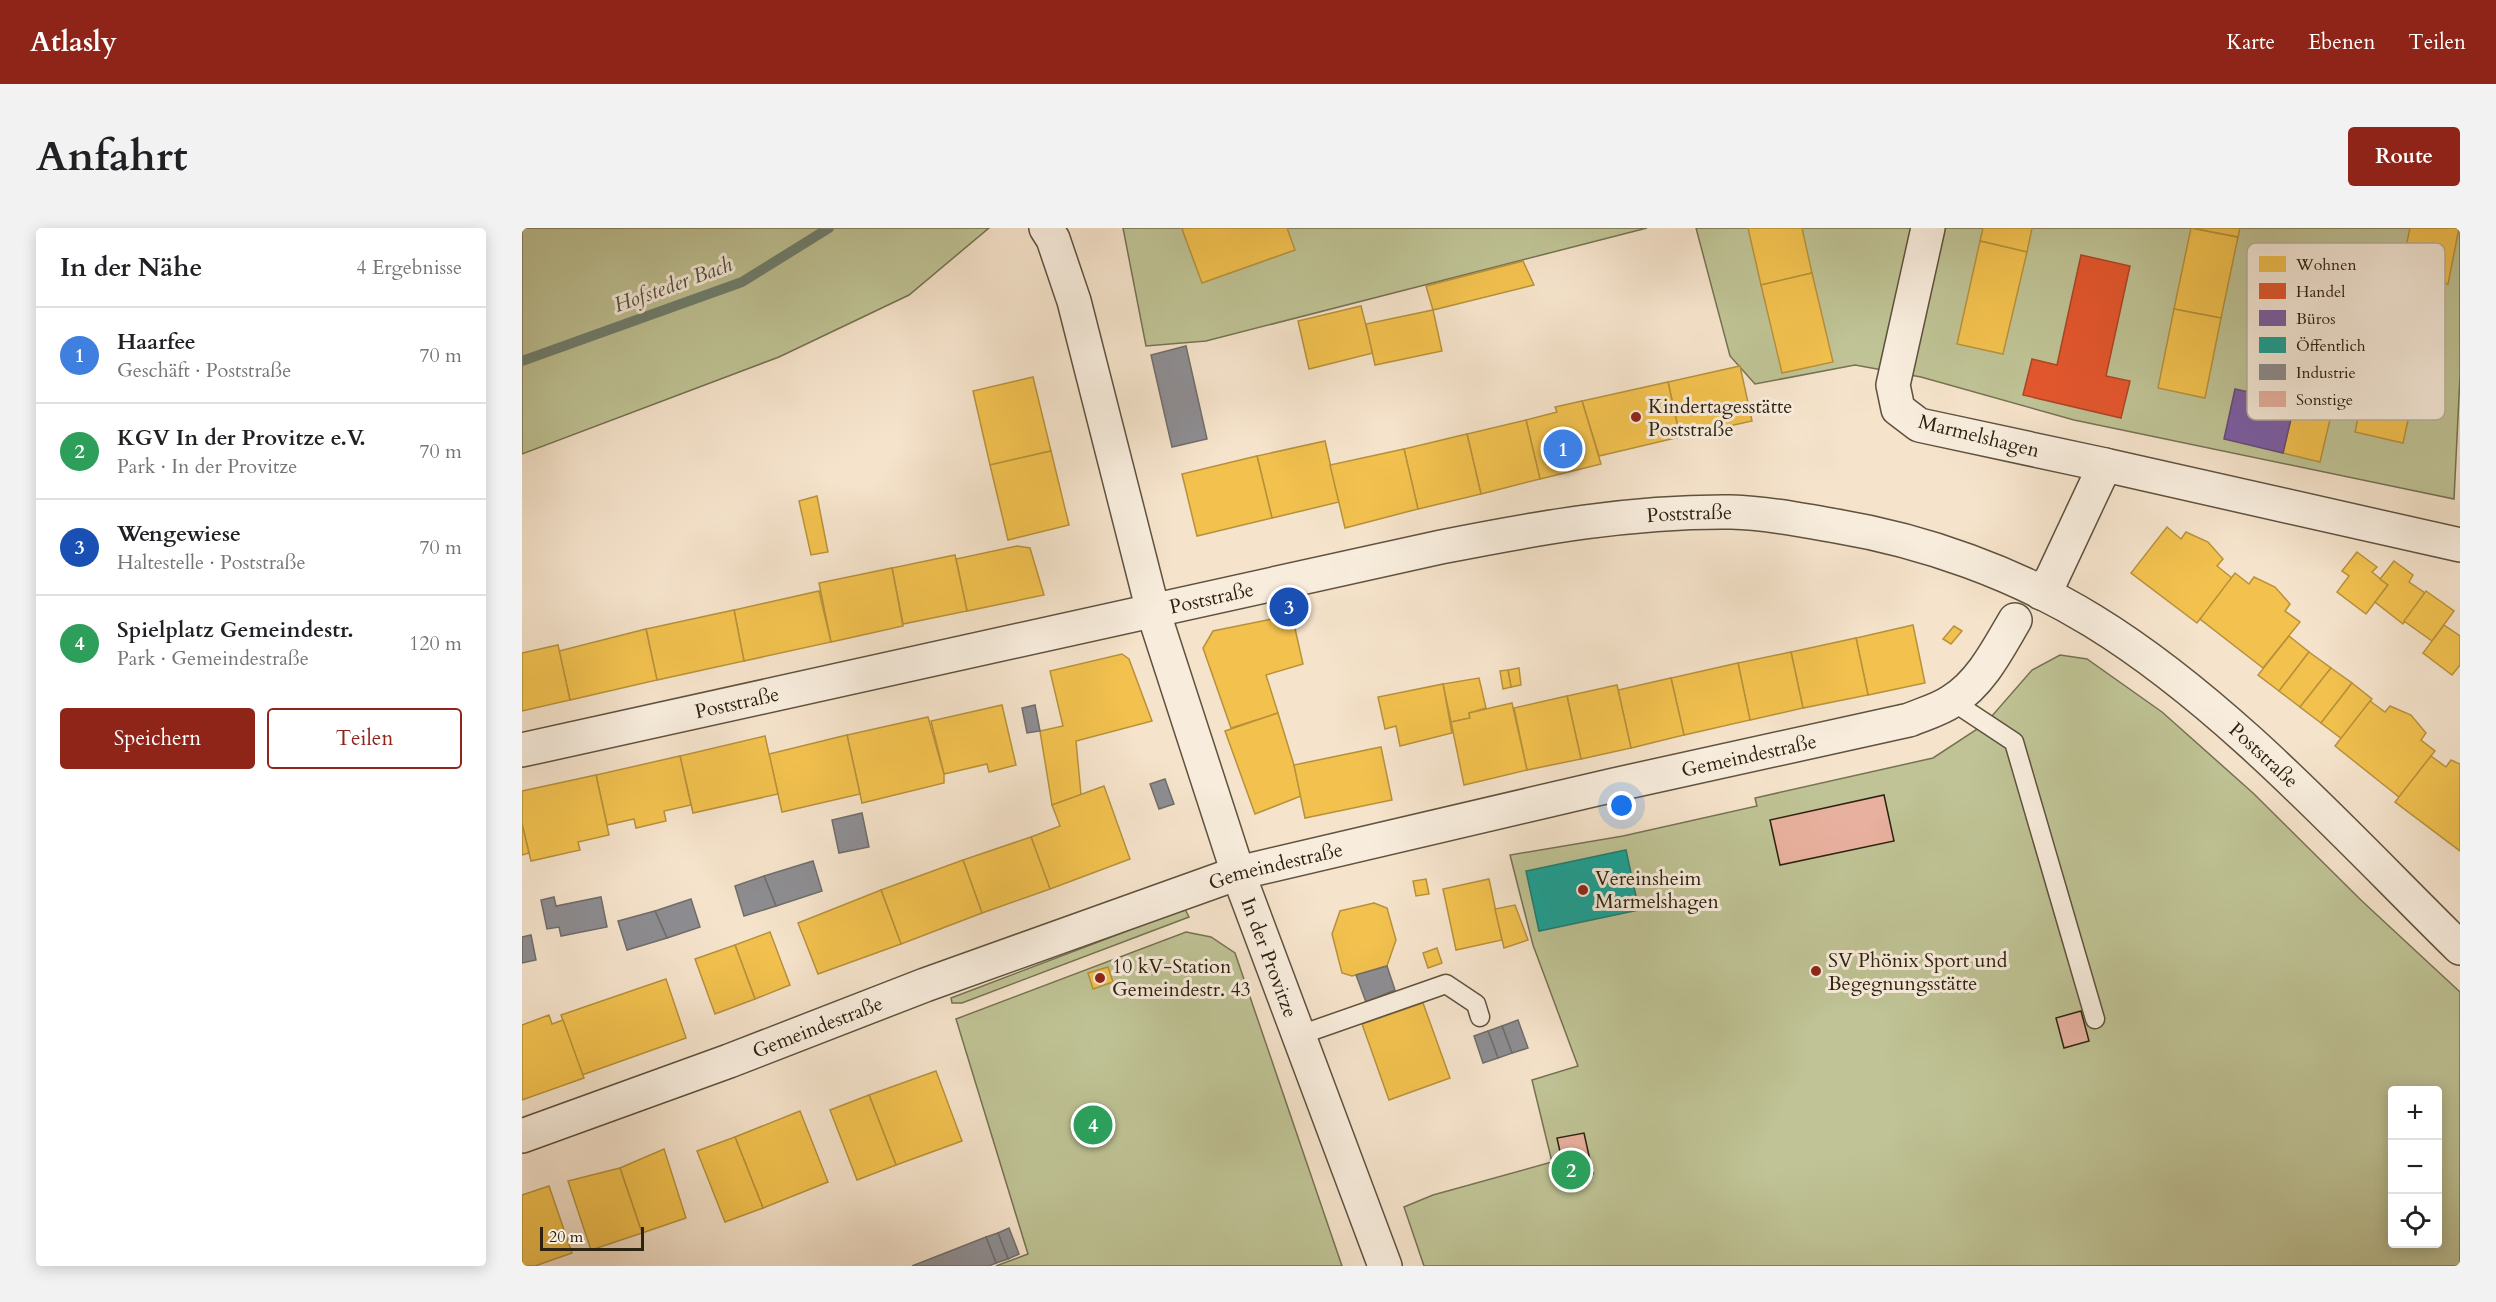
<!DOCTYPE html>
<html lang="de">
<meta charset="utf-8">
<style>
:root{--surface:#fff;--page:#f2f2f2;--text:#202124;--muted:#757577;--line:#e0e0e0;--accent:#8f2418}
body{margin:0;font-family:Cardo,serif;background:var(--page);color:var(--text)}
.controls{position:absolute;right:18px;bottom:18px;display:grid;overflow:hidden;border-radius:6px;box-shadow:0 3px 15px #0003}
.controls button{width:54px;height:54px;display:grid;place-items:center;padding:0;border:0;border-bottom:2px solid var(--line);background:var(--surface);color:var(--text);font:30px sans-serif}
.scale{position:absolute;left:18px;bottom:15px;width:104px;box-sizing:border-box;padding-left:6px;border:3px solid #2d210f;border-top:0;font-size:16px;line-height:21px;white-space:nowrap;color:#2d210f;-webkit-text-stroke:4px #f8eddd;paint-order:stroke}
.you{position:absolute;left:1100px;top:578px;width:21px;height:21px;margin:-15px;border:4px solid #fff;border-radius:50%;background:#1a73e8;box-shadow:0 0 0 9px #1a73e833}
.badge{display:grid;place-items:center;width:39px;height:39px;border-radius:50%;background:var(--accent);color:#fff;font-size:20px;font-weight:700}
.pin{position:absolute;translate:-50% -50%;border:3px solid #fff;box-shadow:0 2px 6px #0006}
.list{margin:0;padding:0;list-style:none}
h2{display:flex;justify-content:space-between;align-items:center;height:78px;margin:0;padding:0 24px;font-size:26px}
h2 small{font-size:20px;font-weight:400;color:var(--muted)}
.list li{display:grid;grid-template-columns:39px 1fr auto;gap:18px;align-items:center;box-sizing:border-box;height:96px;padding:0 24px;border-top:2px solid var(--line)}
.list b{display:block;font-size:22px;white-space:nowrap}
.list p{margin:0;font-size:20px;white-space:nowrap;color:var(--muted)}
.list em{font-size:20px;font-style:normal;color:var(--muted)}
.actions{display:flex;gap:12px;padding:18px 24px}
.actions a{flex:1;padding:14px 0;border:2px solid var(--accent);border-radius:6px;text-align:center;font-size:21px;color:var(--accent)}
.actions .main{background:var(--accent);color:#fff}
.icon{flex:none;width:33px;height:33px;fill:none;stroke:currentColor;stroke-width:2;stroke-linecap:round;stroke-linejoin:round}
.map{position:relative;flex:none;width:1938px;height:1038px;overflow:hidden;border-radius:6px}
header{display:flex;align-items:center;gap:36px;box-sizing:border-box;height:84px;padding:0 30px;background:var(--accent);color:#fff}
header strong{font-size:28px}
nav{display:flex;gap:33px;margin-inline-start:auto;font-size:21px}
.intro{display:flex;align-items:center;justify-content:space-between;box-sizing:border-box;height:144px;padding:0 36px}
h1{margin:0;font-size:42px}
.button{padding:15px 27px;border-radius:6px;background:var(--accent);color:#fff;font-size:21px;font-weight:700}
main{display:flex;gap:36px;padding:0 36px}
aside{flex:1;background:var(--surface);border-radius:6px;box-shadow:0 3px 15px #0003}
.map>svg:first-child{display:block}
.green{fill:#bfc395;stroke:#767252;stroke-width:1.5;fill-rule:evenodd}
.homes{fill:#f2c14e;stroke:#b7913b;stroke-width:1.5}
.shops{fill:#e4572e;stroke:#ad4725;stroke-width:1.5}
.offices{fill:#7b5ea7;stroke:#644c79;stroke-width:1.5}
.public{fill:#17a398;stroke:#1e7c6f;stroke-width:1.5}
.industry{fill:#8d8d92;stroke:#706d6b;stroke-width:1.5}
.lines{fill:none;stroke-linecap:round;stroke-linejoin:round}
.stream{stroke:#708070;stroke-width:10}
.building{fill:#e8b19f;stroke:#2d210f;stroke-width:1.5}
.service-casing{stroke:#5f523e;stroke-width:21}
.minor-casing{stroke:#5f523e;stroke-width:36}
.tertiary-casing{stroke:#5f523e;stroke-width:36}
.service{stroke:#f8eddd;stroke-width:18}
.minor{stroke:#f8eddd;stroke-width:33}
.tertiary{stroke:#f8eddd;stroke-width:33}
.poi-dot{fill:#8f2418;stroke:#f8eddd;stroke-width:2}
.labels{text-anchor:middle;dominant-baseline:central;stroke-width:6;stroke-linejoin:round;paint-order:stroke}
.poi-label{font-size:20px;fill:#2d210f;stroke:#f8eddd;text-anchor:start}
.street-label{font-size:20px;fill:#2d210f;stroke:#f8eddd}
.water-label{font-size:21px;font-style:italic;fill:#4f5040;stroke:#f8eddd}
.key{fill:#f8eddd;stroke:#bbb09f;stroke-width:1.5}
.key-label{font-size:16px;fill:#2d210f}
</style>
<header>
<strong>Atlasly</strong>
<nav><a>Karte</a><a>Ebenen</a><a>Teilen</a></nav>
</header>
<div class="intro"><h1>Anfahrt</h1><a class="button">Route</a></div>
<main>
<aside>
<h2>In der Nähe<small>4 Ergebnisse</small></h2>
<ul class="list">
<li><span class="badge" style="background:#3f7fe0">1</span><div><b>Haarfee</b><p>Geschäft · Poststraße</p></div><em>70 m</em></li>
<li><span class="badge" style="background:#2e9e5b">2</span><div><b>KGV In der Provitze e.V.</b><p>Park · In der Provitze</p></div><em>70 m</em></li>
<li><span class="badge" style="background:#1a4fb4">3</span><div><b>Wengewiese</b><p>Haltestelle · Poststraße</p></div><em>70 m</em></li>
<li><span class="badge" style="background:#2e9e5b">4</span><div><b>Spielplatz Gemeindestr.</b><p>Park · Gemeindestraße</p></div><em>120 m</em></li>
</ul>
<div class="actions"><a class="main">Speichern</a><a>Teilen</a></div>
</aside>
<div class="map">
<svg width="1938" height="1038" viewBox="0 0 1938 1038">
<rect width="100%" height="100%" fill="#f5e3cb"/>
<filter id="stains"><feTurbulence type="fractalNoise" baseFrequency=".00333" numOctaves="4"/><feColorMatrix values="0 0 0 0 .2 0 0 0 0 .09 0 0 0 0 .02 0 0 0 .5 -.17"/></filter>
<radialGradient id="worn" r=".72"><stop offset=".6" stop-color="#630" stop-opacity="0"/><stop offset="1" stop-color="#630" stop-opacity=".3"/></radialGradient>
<!-- green -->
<g class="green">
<polygon points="0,0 467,0 387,67 257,129 0,226"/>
<polygon points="601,0 1125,0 684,113 624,118"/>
<polygon points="1174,0 1938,0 1938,148 1932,271 1552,192 1399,149 1333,137 1233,156 1208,128"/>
<path d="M1538,427L1565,431L1640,484L1731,565L1841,674L1938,764V1038H902L882,979L911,967L1030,934L1010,852L1056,838L1011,717L988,627L1101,608L1235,578L1233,570L1411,530L1463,496L1510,442ZM1870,862H1916V1016H1870Z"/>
<polygon points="663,681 667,689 440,775 430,775 429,770"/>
<polygon points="664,704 689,709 713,725 820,1038 474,1038 506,1026 434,791"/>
</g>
<!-- homes -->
<g class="homes">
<polygon points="663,0 765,0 773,22 680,55 660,1"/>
<polygon points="1226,0 1280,0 1290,45 1239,57"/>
<polygon points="1461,0 1510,0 1505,24 1458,13"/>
<polygon points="1669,0 1716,9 1699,90 1652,81"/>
<polygon points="1670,0 1718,0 1716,9"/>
<polygon points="1888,0 1937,0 1926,56 1878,46"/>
<polygon points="1458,13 1505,24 1481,126 1435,116"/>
<polygon points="1001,33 1012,57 911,82 904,58"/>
<polygon points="1290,45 1311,134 1260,145 1239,57"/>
<polygon points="839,78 851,125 787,141 776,93"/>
<polygon points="1652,81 1699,90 1683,170 1636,160"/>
<polygon points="911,82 920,123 853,137 844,96"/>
<polygon points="1850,123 1899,133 1881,215 1833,204"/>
<polygon points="1218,138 1230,193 1158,209 1146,154"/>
<polygon points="511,149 529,223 468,237 451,163"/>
<polygon points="1146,154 1158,209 1077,228 1060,173"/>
<polygon points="1060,173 1079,236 1018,251 1004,192 1035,184 1033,179"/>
<polygon points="1773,174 1810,183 1798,234 1761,225"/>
<polygon points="1004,192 1018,251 959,266 945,206"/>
<polygon points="945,206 959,266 896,281 882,221"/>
<polygon points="803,213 817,274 750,290 735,228"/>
<polygon points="882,221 896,281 823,300 808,237"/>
<polygon points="529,223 547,297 486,312 468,237"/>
<polygon points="735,228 750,290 675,308 660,246"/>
<polygon points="295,268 306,324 289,327 277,273"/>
<polygon points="1645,299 1659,311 1664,304 1686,314 1701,331 1695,338 1710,350 1675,395 1609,345"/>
<polygon points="495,318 508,320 522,367 445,383 434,331"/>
<polygon points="1835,324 1855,339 1850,344 1866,357 1844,386 1815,364 1827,348 1820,343"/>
<polygon points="433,327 445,383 381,396 370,340"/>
<polygon points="1872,333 1891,347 1887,354 1903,365 1881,396 1853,374 1866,357 1858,351"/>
<polygon points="370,340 381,398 309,414 297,355"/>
<polygon points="1713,345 1727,356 1732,349 1753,359 1768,376 1763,383 1778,394 1741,440 1678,391"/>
<polygon points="297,363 309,414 222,433 212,382"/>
<polygon points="1904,363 1932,383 1910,413 1882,393"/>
<polygon points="212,382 222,433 135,452 124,401"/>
<polygon points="770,387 781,436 744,447 756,485 709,500 681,420 691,403"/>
<polygon points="1391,397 1403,455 1346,467 1334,410"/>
<polygon points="1922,397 1938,408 1938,437 1930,447 1901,425"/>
<polygon points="1432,398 1440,403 1429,416 1421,411"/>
<polygon points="124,401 135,452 48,472 37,423"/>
<polygon points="1767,408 1787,424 1757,463 1736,447"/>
<polygon points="1334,410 1346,467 1281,480 1269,424"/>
<polygon points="36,417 48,472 0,483 0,425"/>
<polygon points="1269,424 1281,480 1228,492 1216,435"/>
<polygon points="1787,424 1809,440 1778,479 1757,463"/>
<polygon points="600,426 607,431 630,493 554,513 559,567 530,577 518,503 541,498 528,443"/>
<polygon points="1216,435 1228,492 1162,507 1149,450"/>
<polygon points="997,440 999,457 989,459 986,442"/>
<polygon points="1809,440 1830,455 1799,495 1778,479"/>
<polygon points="986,442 989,459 981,461 978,443"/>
<polygon points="957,450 964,480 947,485 948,490 929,494 921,456"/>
<polygon points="1149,450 1162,507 1109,520 1096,462"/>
<polygon points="1830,455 1850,471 1820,511 1799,495"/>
<polygon points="921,456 930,505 878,518 874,498 863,501 856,469"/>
<polygon points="1095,457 1109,520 1059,531 1045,468"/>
<polygon points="1045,468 1059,531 1005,542 992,480"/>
<polygon points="1848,473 1863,484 1868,478 1889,487 1904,505 1899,512 1913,523 1877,569 1813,518"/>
<polygon points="990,475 1005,542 942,557 929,494 948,490 947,485"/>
<polygon points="480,477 494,537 467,544 465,536 422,546 409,493"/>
<polygon points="756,485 772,537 779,568 733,586 703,503"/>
<polygon points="406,489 422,546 422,555 340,575 325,507"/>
<polygon points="325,507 338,566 260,584 247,526"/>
<polygon points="243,508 256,566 171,585 158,528"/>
<polygon points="859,519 870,572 783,590 772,537"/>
<polygon points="158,528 169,577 142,583 144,593 114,600 112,591 85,597 74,547"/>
<polygon points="1909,528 1924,539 1929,532 1938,536 1938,623 1873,574"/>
<polygon points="74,547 87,607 56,614 58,622 9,633 0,596 0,563"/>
<polygon points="582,558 608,631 528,661 509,609 538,598 530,577"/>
<polygon points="0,596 7,625 0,627"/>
<polygon points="509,609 528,661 460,685 441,632"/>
<polygon points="441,632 460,685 379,716 359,662"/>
<polygon points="904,651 907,666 894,668 891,653"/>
<polygon points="967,651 980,712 934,722 921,661"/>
<polygon points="359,662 379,716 296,746 276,695"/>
<polygon points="852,675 865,680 874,712 865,738 830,748 820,745 810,706 818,683"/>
<polygon points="993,677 1006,712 982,720 973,681"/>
<polygon points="248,704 268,757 233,771 213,717"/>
<polygon points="213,717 233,771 193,786 173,731"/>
<polygon points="915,720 920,735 906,740 901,725"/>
<polygon points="586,739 591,754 571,761 566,745"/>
<polygon points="144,751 164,810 60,847 39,787"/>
<polygon points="901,775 928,850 867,872 840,796"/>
<polygon points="27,787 30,796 41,792 62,850 0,872 0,797"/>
<polygon points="414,843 440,913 374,937 347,867"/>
<polygon points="347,867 374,937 335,952 308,882"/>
<polygon points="278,883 306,954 241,980 213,909"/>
<polygon points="213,909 241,980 203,994 175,923"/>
<polygon points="142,921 164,990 120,1005 98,940"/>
<polygon points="98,940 120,1005 69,1022 46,953"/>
<polygon points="27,958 50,1025 13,1038 0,1038 0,967"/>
</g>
<!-- shops -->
<polygon class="shops" points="1559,27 1608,38 1584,148 1608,153 1599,190 1501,167 1510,131 1535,137"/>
<!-- offices -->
<polygon class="offices" points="1713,161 1773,174 1761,225 1702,211"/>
<!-- public -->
<polygon class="public" points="1104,622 1117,682 1017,703 1004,643"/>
<!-- industry -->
<g class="industry">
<polygon points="664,118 685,211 650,219 629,127"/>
<polygon points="513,477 518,503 505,505 500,480"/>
<polygon points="643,551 652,576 637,581 628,556"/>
<polygon points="340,585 347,619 317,625 310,592"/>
<polygon points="291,633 300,663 254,678 242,648"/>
<polygon points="242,648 254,678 222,688 213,658"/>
<polygon points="32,669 34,678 79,669 85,699 39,708 37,699 25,701 19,672"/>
<polygon points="169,671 178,699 145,710 133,683"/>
<polygon points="133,683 145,710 105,722 96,693"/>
<polygon points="9,707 14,732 0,735 0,709"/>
<polygon points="865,738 873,762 844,774 834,747"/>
<polygon points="996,792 1006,820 990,825 980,798"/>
<polygon points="980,798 990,825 976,830 966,803"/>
<polygon points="966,803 976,830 961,835 952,808"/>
<polygon points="487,1000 497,1026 486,1031 476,1005"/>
<polygon points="476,1005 486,1031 474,1035 464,1009"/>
<polygon points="464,1009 474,1035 467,1038 390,1038"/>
</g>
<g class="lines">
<!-- stream -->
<polyline class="stream" points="0,133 220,54 307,0"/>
</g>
<!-- building -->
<g class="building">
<polygon points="1362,567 1372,613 1258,637 1248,592"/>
<polygon points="1559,783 1567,813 1542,820 1534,790"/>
<polygon points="1062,905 1071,946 1044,951 1035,910"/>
</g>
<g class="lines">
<defs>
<g id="service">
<polyline points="1430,473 1492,514 1573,791"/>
<polyline points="778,807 924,756 954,776 958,789"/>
</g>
<g id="minor">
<path id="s1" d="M524,0L531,11L552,73L631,383L716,645L863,1038"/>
<polyline points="1406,0 1371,157 1376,181 1397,197 1583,237"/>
<polyline points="1519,365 1530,350 1583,237 1938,317"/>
<path id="s2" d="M0,908L207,833L403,757L716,645L1092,557L1387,492C1401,486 1417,482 1430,473C1459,455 1476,421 1493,392"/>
</g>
<g id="tertiary">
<path id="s3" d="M0,522L919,319C1015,300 1110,283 1209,284C1244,285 1280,292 1314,298C1403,313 1493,345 1571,393C1705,475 1826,610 1938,720"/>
</g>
</defs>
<!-- service casing -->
<use href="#service" class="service-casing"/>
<!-- minor casing -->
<use href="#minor" class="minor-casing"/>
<!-- tertiary casing -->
<use href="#tertiary" class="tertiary-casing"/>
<!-- service -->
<use href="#service" class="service"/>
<!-- minor -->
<use href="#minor" class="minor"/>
<!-- tertiary -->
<use href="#tertiary" class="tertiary"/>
</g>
<!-- markers -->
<g class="poi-dot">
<circle cx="1114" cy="189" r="6"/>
<circle cx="1061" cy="662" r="6"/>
<circle cx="1294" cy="743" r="6"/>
<circle cx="578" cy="750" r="6"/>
</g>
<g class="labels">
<!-- poi labels -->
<g class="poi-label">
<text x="1126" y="178">Kindertagesstätte<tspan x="1126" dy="23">Poststraße</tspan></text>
<text x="1073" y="650">Vereinsheim<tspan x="1073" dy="23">Marmelshagen</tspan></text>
<text x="1306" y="732">SV Phönix Sport und<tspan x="1306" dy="23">Begegnungsstätte</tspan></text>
<text x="590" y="738">10 kV-Station<tspan x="590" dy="23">Gemeindestr. 43</tspan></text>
</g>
<!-- street labels -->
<g class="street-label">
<text transform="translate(1457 208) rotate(14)">Marmelshagen</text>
<text stroke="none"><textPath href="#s3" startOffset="1192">Poststraße</textPath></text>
<text stroke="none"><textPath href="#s3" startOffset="706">Poststraße</textPath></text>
<text stroke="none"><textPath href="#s3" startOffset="220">Poststraße</textPath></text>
<text stroke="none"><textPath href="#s2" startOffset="1287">Gemeindestraße</textPath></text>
<text stroke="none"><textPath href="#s3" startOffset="1833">Poststraße</textPath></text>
<text stroke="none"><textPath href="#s2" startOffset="801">Gemeindestraße</textPath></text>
<text stroke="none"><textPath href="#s1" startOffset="764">In der Provitze</textPath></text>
<text stroke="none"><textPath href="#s2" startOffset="315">Gemeindestraße</textPath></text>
</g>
<!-- water labels -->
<g class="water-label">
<text transform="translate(151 57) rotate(-20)">Hofsteder Bach</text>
</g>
</g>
<!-- legend -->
<rect x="1725" y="15" width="198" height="177" rx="9" class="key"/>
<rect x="1737" y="28" width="27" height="16" fill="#f2c14e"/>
<rect x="1737" y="55" width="27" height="16" fill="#e4572e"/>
<rect x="1737" y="82" width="27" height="16" fill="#7b5ea7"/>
<rect x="1737" y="109" width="27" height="16" fill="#17a398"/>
<rect x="1737" y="136" width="27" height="16" fill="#8d8d92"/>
<rect x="1737" y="163" width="27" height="16" fill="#e8b19f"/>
<g class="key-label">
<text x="1774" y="42">Wohnen</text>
<text x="1774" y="69">Handel</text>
<text x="1774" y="96">Büros</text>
<text x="1774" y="123">Öffentlich</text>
<text x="1774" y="150">Industrie</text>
<text x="1774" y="177">Sonstige</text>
</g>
<rect width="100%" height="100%" filter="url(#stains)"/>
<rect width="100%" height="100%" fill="url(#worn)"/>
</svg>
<div class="controls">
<button>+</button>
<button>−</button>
<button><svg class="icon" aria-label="locate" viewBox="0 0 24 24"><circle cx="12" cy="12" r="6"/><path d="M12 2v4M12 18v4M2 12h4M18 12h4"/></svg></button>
</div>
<div class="scale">20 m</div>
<div class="you"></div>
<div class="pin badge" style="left:1041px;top:221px;background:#3f7fe0">1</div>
<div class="pin badge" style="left:1049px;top:942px;background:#2e9e5b">2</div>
<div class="pin badge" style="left:767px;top:379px;background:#1a4fb4">3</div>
<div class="pin badge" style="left:571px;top:897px;background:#2e9e5b">4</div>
</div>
</main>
